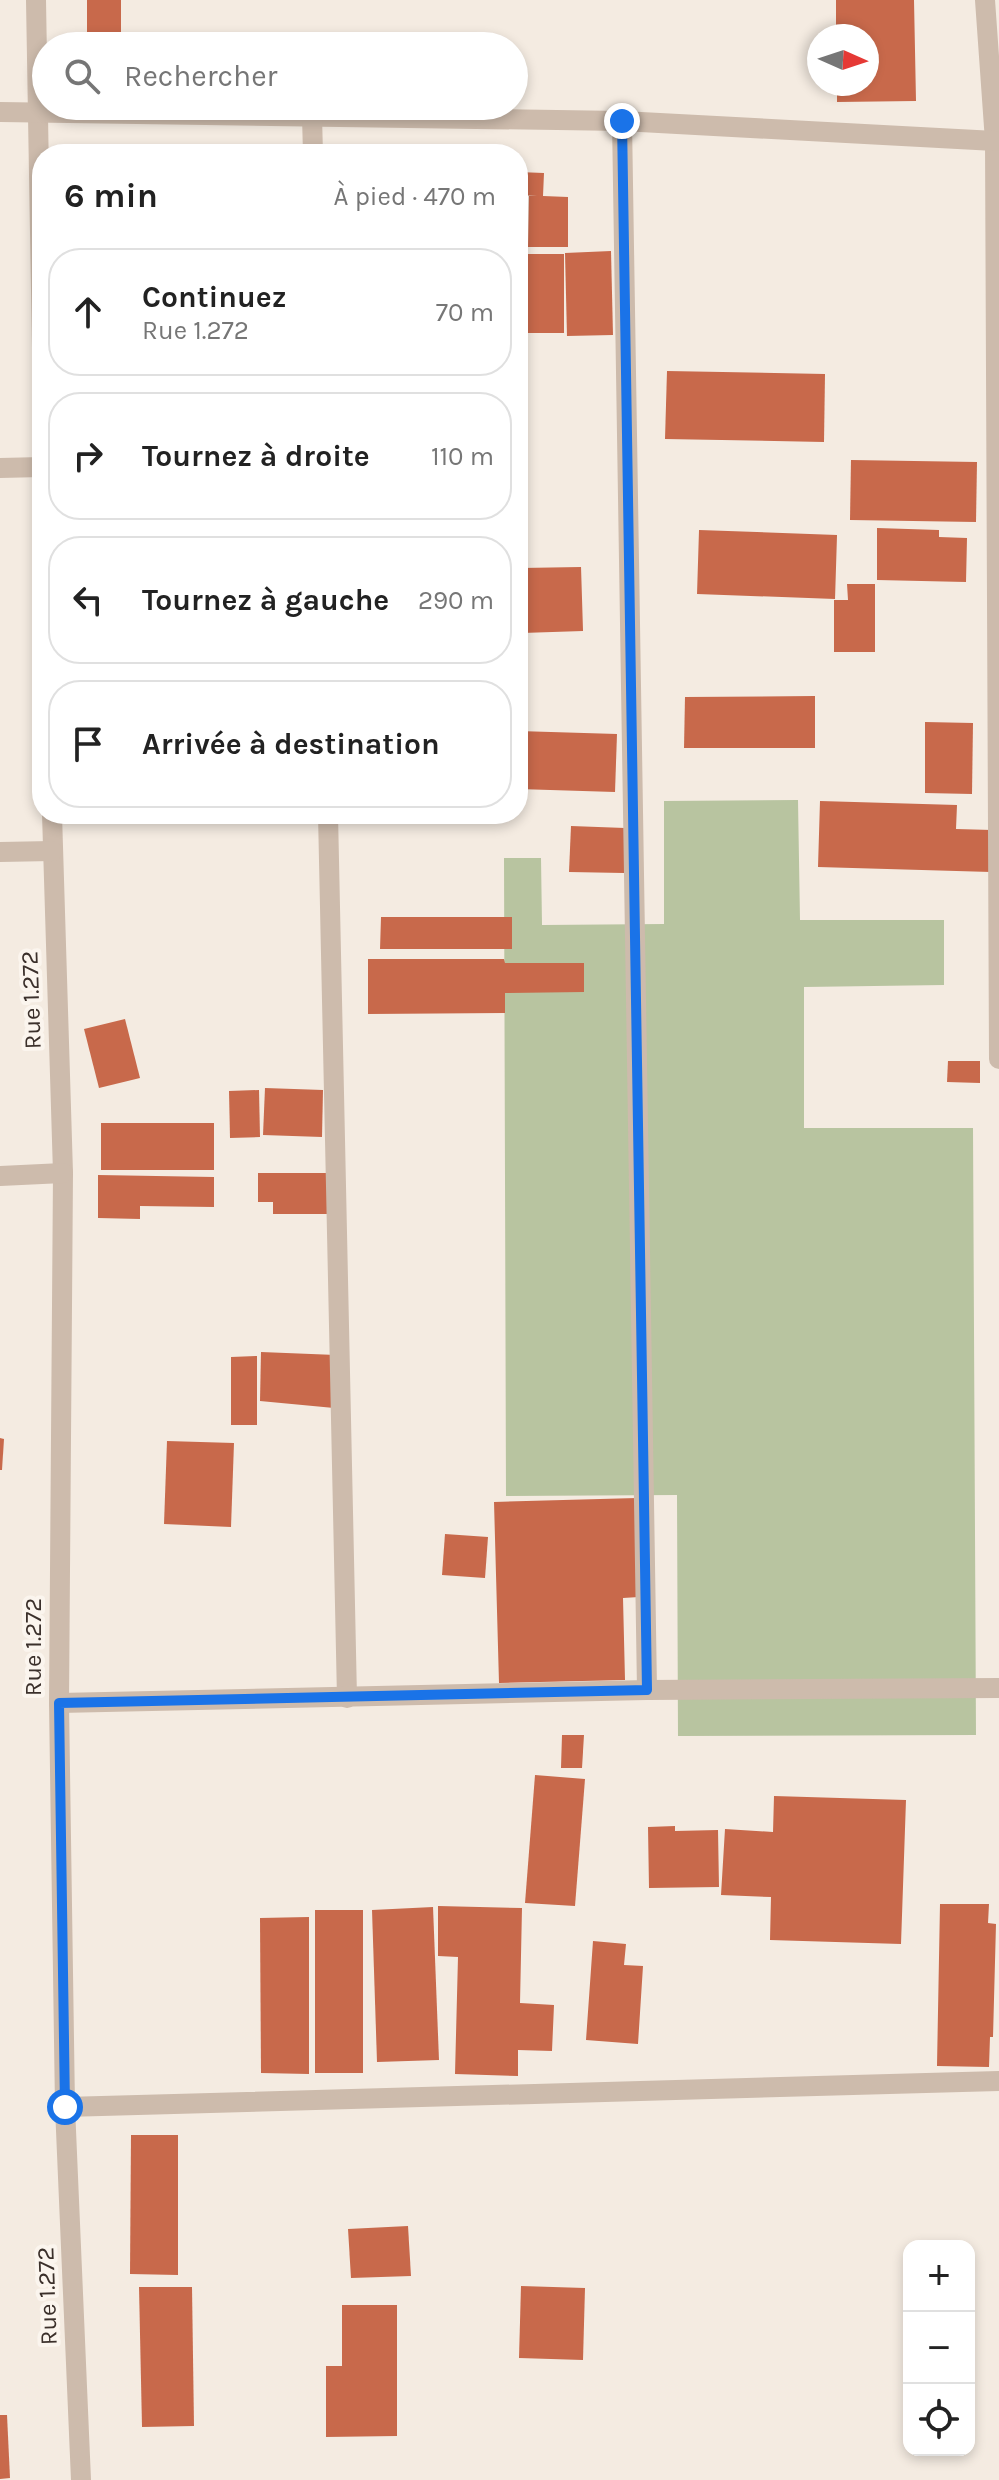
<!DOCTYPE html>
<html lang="fr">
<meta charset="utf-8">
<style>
:root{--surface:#fff;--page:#f2f2f2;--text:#222;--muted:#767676;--line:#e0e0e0}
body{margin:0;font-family:Karla,sans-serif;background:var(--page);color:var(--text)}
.controls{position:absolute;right:24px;bottom:24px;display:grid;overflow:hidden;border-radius:16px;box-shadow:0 4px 12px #0003}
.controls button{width:72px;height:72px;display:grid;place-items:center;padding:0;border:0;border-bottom:2px solid var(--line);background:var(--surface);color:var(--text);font:40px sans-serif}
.compass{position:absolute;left:807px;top:24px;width:72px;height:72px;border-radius:50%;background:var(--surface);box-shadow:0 4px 12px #0003;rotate:93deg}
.stop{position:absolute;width:24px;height:24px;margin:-18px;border:6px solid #1a73e8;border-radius:50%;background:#fff}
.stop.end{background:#1a73e8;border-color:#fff;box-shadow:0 2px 8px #0008}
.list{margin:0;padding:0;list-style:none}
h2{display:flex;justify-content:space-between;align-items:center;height:104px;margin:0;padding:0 32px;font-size:34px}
h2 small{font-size:26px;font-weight:400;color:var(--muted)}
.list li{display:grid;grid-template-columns:52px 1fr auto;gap:24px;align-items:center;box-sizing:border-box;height:128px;margin:0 16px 16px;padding:0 16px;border:2px solid var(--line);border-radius:32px}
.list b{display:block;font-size:30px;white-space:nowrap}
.list p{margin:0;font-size:26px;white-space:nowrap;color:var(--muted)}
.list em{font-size:26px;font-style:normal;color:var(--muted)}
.icon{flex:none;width:44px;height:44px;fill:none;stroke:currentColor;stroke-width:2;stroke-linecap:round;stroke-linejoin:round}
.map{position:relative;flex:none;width:999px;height:2480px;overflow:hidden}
.search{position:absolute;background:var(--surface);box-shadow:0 4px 12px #0003;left:32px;top:32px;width:496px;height:88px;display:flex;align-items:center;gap:20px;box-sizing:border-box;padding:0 28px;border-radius:44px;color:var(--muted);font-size:30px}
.panel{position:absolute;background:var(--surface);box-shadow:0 4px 12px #0003;left:32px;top:144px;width:496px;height:680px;border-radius:32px}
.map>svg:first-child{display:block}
.green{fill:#b8c4a0}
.building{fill:#c8694b}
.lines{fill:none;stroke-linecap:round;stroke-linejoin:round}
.minor{stroke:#cdbbac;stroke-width:20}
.route{stroke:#1a73e8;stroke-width:10}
.labels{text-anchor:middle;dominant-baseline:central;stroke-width:8;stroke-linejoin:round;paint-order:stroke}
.street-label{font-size:24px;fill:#3b302b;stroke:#fbf5ee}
</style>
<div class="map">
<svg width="999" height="2480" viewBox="0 0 999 2480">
<rect width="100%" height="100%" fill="#f4ebe1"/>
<!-- green -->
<polygon class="green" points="798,800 800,920 944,920 944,985 804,987 804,1128 973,1128 976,1735 678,1736 677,1495 506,1496 504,858 541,858 542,925 664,924 664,801"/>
<!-- building -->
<g class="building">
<rect x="87" y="0" width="34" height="46"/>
<polygon points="836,0 914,0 916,101 837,102 837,84 867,84 867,36 836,36"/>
<polygon points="371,149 411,150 410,154 371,154"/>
<polygon points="518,172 544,173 543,196 568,197 568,247 528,247 529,196 537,196 518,195"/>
<polygon points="611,251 613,335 567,336 565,253"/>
<rect x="518" y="254" width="46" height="79"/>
<polygon points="667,371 825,374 824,442 665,439"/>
<polygon points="851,460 977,462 976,522 850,520"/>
<polygon points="877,528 939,530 939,537 967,538 966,582 877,580"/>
<polygon points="699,530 837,535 835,599 697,594"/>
<polygon points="581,567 583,631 522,633 521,568"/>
<polygon points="847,584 875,584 875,652 834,652 834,600 848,600"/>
<polygon points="815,696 815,748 684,748 685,697"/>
<polygon points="925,722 973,723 972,794 925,793"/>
<polygon points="518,731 617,734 615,792 518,789"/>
<polygon points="820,801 957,805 956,829 992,830 991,872 818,867"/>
<polygon points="571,826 625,828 624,873 569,872"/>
<polygon points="381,917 512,917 512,949 380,949"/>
<polygon points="368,959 504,959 505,963 584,963 584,992 505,993 505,1013 368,1014"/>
<polygon points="125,1019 140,1078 99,1088 84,1029"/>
<polygon points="948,1061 980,1061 980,1083 947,1082"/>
<polygon points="265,1088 323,1090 322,1137 263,1135"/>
<polygon points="259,1090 260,1137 230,1138 229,1091"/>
<rect x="101" y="1123" width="113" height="47"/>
<polygon points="258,1173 327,1173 327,1214 273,1214 273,1202 258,1202"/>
<polygon points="98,1175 214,1177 214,1207 140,1206 140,1219 98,1218"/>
<polygon points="261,1352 336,1355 334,1408 260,1401"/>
<polygon points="257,1356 257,1425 231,1425 231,1357"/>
<polygon points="0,1438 4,1439 2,1470 0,1470"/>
<polygon points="167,1441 234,1443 231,1527 164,1524"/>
<polygon points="637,1498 639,1597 623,1598 625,1680 499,1683 494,1502"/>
<polygon points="445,1534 488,1537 485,1578 442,1575"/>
<polygon points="562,1735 584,1735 582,1768 561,1768"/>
<polygon points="535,1775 585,1779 575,1906 525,1903"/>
<polygon points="774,1796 906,1800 901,1944 770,1940 771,1897 721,1895 725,1829 773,1832"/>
<polygon points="675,1826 675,1831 718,1830 719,1887 649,1888 648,1827"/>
<polygon points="940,1904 989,1904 988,1923 996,1924 993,2037 990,2037 989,2067 937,2066"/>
<polygon points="438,1906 522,1908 520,2003 554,2005 552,2051 518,2050 518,2076 455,2074 458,1957 438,1956"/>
<polygon points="433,1907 439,2060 377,2062 372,1910"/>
<rect x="315" y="1910" width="48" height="163"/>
<polygon points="309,1917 309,2074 261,2073 260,1918"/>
<polygon points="593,1941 626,1944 624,1965 643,1966 638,2044 586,2040"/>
<polygon points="131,2135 178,2135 178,2275 130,2274"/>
<polygon points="408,2226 411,2276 351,2278 348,2229"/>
<polygon points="521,2286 585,2288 583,2360 519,2358"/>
<polygon points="139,2287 192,2287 194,2426 142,2427"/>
<polygon points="342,2305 397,2305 397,2436 326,2437 326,2366 342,2366"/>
<polygon points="0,2415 7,2415 10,2478 0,2479"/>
</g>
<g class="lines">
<!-- minor -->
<g class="minor">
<polyline points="36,0 42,348"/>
<polyline points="985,0 995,141 999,1059"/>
<polyline points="0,112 622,121 995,141"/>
<polyline points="312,116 313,154"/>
<polyline points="622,121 647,1690"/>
<polyline points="0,468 42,467"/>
<polyline points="52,814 63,1173 59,1703 65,2107 81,2480"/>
<polyline points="328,814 347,1698"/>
<polyline points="0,852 52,851"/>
<polyline points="0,1176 63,1173"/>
<polyline points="59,1703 647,1690 999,1688"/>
<polyline points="65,2107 999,2081"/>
</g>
</g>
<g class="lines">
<!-- route -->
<polyline class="route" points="65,2107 59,1703 647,1690 622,121"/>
</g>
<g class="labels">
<!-- street labels -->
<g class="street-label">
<text transform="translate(31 1000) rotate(-92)">Rue 1.272</text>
<text transform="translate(33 1647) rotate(-90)">Rue 1.272</text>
<text transform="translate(47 2296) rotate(-92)">Rue 1.272</text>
</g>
</g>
</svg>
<div class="controls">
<button>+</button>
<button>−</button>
<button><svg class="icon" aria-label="locate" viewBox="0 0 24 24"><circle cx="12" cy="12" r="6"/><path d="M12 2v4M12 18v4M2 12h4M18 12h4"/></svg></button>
</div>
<svg class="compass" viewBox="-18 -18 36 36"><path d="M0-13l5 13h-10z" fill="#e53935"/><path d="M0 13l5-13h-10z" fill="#767676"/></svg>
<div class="stop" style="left:65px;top:2107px"></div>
<div class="stop end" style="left:622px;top:121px"></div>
<div class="search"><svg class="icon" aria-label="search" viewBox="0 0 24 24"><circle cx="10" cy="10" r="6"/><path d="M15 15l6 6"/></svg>Rechercher</div>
<section class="panel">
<h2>6 min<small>À pied · 470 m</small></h2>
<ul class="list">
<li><svg class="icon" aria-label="ahead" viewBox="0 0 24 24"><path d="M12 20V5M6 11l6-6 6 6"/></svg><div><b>Continuez</b><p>Rue 1.272</p></div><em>70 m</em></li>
<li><svg class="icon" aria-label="right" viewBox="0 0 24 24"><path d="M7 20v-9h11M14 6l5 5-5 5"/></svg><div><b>Tournez à droite</b></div><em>110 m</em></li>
<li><svg class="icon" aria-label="left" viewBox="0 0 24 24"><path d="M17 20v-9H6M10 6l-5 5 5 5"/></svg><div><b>Tournez à gauche</b></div><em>290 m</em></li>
<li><svg class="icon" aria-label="arrive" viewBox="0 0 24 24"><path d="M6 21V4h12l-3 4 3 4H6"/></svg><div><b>Arrivée à destination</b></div></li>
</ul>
</section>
</div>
